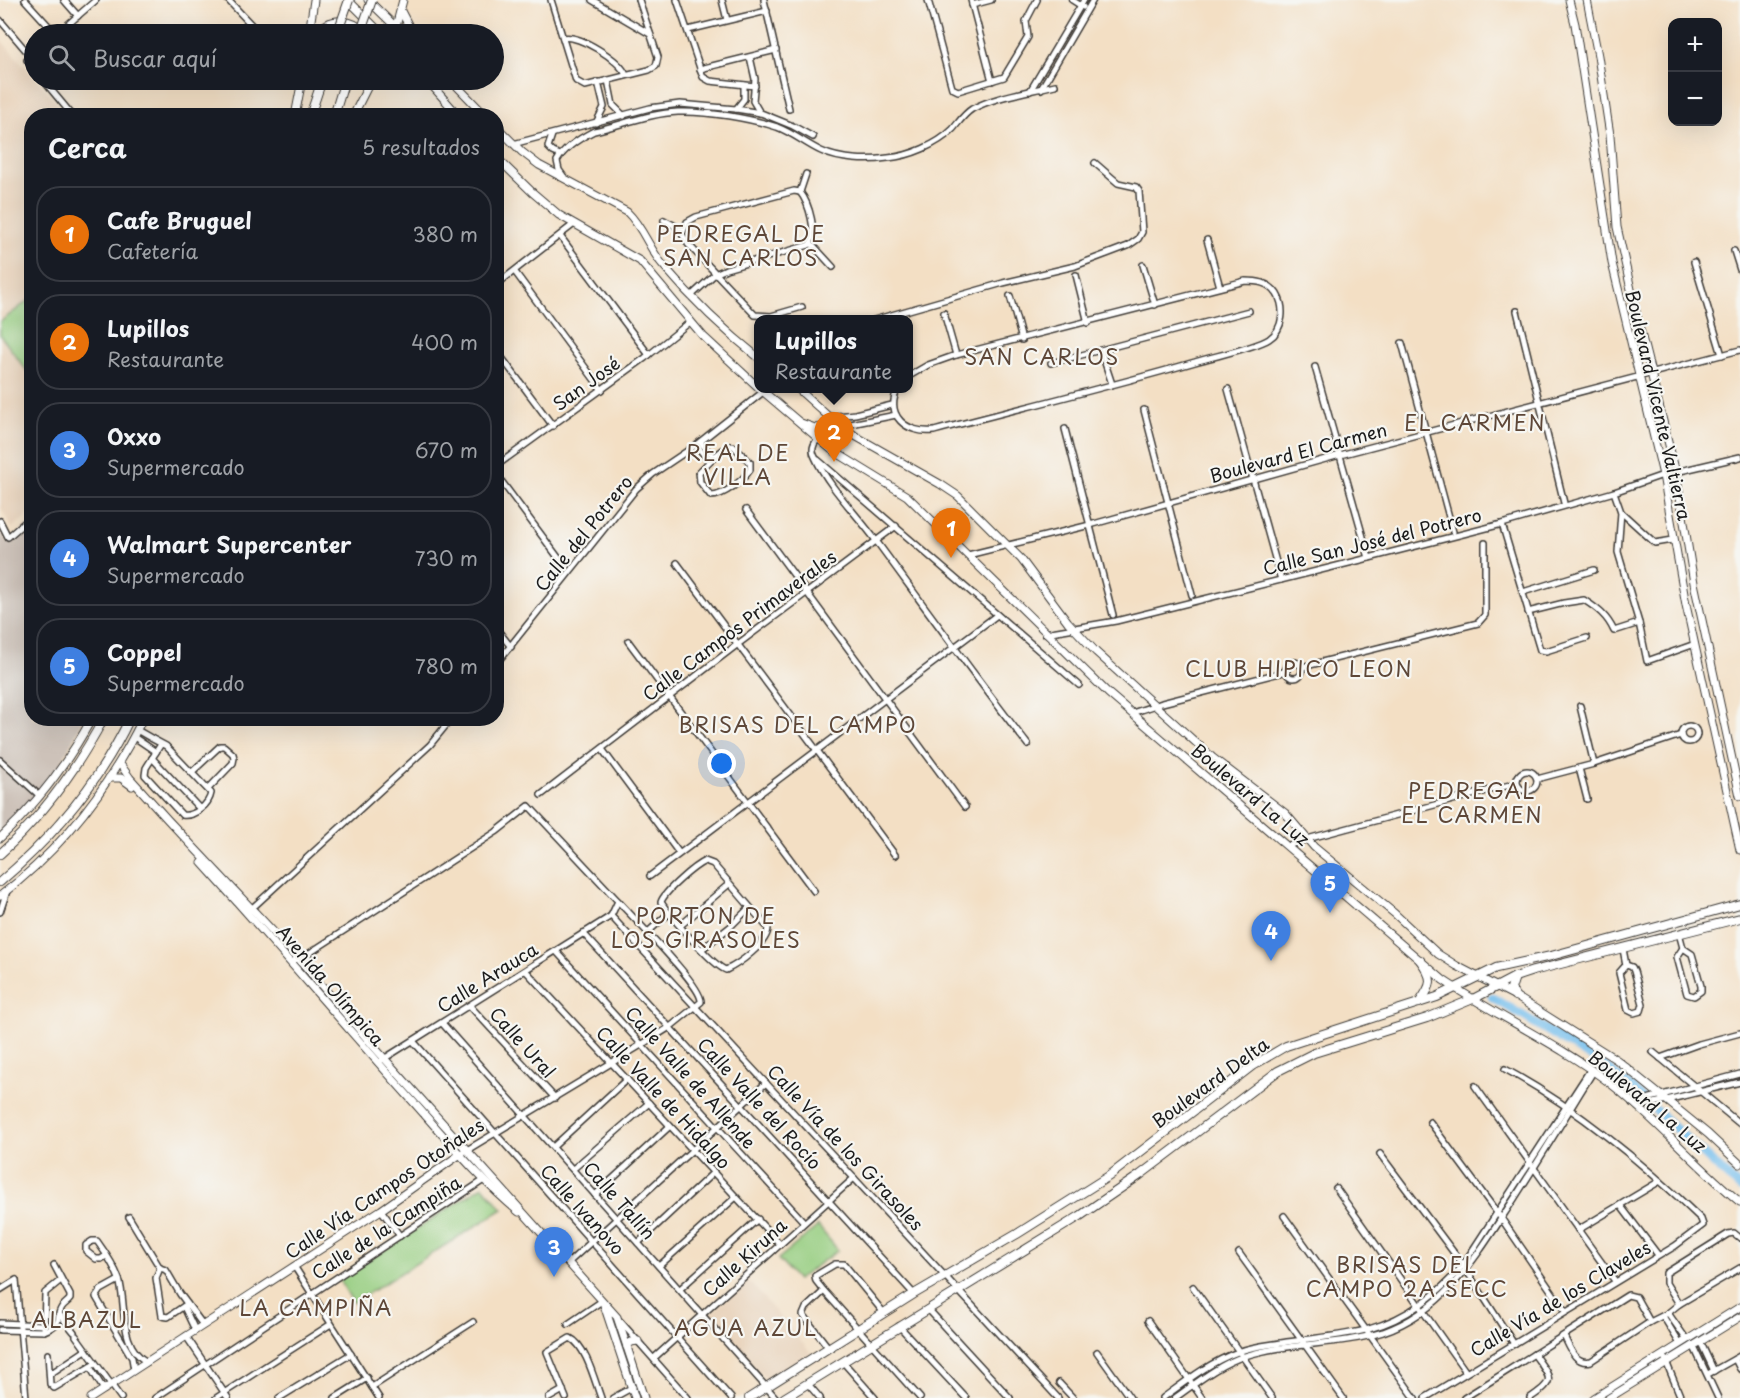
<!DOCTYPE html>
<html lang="es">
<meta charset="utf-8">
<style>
:root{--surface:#171b24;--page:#242831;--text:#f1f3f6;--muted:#9ea1a6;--line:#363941;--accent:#d690ce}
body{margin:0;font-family:"Playpen Sans",sans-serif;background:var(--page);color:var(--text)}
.controls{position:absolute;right:18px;top:18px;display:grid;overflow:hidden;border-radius:12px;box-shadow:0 6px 24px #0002}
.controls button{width:54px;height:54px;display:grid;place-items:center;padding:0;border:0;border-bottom:2px solid var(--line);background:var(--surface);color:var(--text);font:30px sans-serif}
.you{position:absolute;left:722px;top:764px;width:21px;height:21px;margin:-15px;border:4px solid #fff;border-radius:50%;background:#1a73e8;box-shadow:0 0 0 9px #1a73e833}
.badge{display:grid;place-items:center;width:39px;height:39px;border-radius:50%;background:var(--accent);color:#fff;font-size:20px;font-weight:700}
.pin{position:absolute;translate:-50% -50px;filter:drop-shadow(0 2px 3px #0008)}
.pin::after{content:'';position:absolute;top:32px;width:21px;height:18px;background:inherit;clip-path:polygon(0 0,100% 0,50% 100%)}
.popup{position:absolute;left:754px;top:315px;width:159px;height:78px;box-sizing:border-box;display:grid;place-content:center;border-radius:12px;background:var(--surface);filter:drop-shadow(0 2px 4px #0005);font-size:20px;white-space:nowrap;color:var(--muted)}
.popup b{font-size:22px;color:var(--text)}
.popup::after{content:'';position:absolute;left:50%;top:100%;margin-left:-12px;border:12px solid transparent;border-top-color:var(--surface)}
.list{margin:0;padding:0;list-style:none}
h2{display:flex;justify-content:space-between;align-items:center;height:78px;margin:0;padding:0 24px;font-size:26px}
h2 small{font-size:20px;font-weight:400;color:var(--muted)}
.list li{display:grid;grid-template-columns:39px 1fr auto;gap:18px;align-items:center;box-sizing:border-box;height:96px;margin:0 12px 12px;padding:0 12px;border:2px solid var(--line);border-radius:24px}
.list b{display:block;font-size:22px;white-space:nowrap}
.list p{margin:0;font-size:20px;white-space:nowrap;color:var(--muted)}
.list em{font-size:20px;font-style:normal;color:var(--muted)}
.icon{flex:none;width:33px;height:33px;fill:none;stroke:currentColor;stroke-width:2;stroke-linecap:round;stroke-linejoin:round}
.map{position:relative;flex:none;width:1740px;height:1398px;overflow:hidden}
.search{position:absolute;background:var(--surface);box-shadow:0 6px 24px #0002;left:24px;top:24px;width:480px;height:66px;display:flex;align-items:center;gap:15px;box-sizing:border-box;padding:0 21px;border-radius:33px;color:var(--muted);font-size:22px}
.panel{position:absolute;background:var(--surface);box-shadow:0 6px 24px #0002;left:24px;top:108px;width:480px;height:618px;border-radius:24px}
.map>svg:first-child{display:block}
.built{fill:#e7cfb5}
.industrial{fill:#cdc2b9}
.green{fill:#96cd80;stroke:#59744e;stroke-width:1.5}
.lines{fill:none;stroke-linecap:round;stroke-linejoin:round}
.river{stroke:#73beed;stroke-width:9}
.street-casing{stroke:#3c3935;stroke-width:8}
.secondary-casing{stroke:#3c3935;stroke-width:9}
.primary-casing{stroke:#3c3935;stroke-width:10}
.street{stroke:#fff;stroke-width:5}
.secondary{stroke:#fff;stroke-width:7}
.primary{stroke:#fff;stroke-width:8}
.primary-bridge-casing{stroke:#3c3935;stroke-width:10;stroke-linecap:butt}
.primary-bridge{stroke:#fff;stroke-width:8}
.labels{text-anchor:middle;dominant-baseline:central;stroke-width:4.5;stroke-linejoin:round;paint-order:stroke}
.street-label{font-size:18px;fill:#1c1c1c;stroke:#f6f6f2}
.quarter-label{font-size:21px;letter-spacing:1.5px;fill:#5e4738;stroke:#f6f6f2}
</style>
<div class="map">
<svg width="1740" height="1398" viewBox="0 0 1740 1398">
<rect width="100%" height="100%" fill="#f6f6f2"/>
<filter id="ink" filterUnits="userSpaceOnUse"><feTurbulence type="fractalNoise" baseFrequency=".0167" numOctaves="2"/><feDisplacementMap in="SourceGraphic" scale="12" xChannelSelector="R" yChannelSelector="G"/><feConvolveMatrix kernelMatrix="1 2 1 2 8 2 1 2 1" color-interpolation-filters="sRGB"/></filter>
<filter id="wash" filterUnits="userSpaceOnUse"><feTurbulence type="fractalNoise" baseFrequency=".008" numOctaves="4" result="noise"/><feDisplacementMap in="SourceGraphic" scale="24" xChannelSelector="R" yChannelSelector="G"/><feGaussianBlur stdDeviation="1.35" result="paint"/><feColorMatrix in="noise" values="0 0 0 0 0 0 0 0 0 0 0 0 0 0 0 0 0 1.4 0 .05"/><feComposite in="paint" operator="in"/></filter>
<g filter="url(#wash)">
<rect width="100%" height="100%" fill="#f3dfc4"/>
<!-- built -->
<g class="built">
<polygon points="0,39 68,115 32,116 32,512 12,528 0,506"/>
<polygon points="748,1280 811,1353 767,1381 709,1315"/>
</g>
<!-- industrial -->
<polygon class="industrial" points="31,523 32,718 84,719 49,786 0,833 0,527 7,542"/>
<!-- green -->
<g class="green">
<polygon points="31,299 32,370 28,372 0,335 0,322"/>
<polygon points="483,1186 503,1209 353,1303 339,1279"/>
<polygon points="818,1226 838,1250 797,1280 778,1259"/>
</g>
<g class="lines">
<!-- river -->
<polyline class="river" points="1492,997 1602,1064 1636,1092 1740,1188"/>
</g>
</g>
<g filter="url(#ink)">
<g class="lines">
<defs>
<g id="street">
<polyline points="25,0 56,34"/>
<polyline points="64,0 78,16"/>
<polyline points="228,0 260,34"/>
<polyline points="551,0 576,81 585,86 649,70 656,66 658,57 639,0"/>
<polyline points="592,0 650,34"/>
<polyline points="677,0 703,77 710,81 755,86"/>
<polyline points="722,0 727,20"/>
<polyline points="764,0 789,109"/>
<polyline points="928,0 952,88 958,91 1004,77 1028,37 1026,21 1037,0"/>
<polyline points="971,0 992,81"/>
<polyline points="1072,0 1083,7"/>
<polyline points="972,5 991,0"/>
<polyline points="0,20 34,60"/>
<polyline points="688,30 767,11"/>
<polyline points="57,34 96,0"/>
<path d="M563,38C579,34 620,60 626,75"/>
<polyline points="34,53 27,60 34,70"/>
<polyline points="750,57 755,79 753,101 760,113"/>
<polyline points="700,69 776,50"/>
<polyline points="43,80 73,116"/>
<polyline points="608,80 613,105 624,116"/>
<polyline points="1041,89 1093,0"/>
<polyline points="1030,91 1084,0"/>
<polyline points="736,109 744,99 744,85"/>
<polyline points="596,123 604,107 598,82"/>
<polyline points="552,135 548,147 553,152 560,155"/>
<polyline points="513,144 650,108 680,104 736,109 761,113 793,126 813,137"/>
<path d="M564,177L559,170L557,161C565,147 580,138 594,131C621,125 651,113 678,112C708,111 749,118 777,127C793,133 806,144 821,151C840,160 867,161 888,158C910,156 937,145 953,129C959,122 964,114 972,109C996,96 1028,92 1055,85"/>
<polyline points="800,192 794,191 696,217 687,222 682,234 688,244 755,315 771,316 802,307"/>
<polyline points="800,192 806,174"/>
<polyline points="664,220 683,230"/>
<polyline points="560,236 649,355"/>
<polyline points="1207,240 1220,287"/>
<polyline points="811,243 833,267"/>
<polyline points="1734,251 1740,270"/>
<polyline points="1694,262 1722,355"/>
<polyline points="1143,265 1155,305"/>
<polyline points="515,272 602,390"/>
<polyline points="1076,275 1088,323"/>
<polyline points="496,285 574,224"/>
<path d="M692,295L715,274L726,269L809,245C818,234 809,203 800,192"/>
<polyline points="1010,296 1022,340"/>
<polyline points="1517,311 1564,503"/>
<polyline points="944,313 956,355"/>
<polyline points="874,320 1003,283 1075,266 1128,246 1138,239 1142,232 1139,191 1136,187 1118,183 1095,163"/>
<polyline points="1402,343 1453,532"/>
<polyline points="496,350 553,426"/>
<polyline points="1101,351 1112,384"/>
<polyline points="1051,363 1249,311"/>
<polyline points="1315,367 1369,558"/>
<path d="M898,388C884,416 907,434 934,431C1021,408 1109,387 1195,362C1214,356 1255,348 1269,339C1284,329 1285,307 1277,294C1269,282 1257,281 1245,281L956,355L928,365L909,376"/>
<polyline points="1228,389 1281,580"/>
<polyline points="1144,410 1192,595"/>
<polyline points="829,417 855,414 892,405"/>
<polyline points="841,426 896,415"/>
<polyline points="1065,429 1113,615"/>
<path d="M817,440C813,445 811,450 815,457C829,488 857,514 877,542C927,610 976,678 1028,745"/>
<polyline points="700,442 714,457"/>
<polyline points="696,445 709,461"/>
<path d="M728,446H733L750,462V470C743,480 724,496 711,496L700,482L699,472L714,457Z"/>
<polyline points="818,460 1079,685"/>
<polyline points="496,466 645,358 690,322"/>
<polyline points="496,474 560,560"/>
<polyline points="1614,492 1621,512 1618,552 1639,623 1647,661 1695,644"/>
<polyline points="746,510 965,807"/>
<polyline points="1621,512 1655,543 1673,540"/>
<polyline points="0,521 8,537 32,516"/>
<polyline points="1502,524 1540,650 1546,651 1587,638"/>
<polyline points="968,555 1090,525 1340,455 1740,350"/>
<polyline points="677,563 895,855"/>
<polyline points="1523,592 1594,570"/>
<path d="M1528,612L1564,603L1584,600C1598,609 1607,616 1614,631L1639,623"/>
<polyline points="496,628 511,647"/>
<polyline points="1045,633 1116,621 1369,558 1502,524 1614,492 1663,475 1740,457"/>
<polyline points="628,641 814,891"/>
<circle cx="1294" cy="670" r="8"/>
<polyline points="496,664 636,489 653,474 696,445 763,392"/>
<polyline points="1302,667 1478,623 1485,615 1485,543"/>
<polyline points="1580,706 1594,764"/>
<polyline points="1132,713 1162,703 1287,671"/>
<circle cx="1689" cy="734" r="8"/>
<path d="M137,730C147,736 156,741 166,746L211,793C209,805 194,817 182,815L145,775L146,768L161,744"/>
<polyline points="134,737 156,752"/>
<polyline points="602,749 679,853"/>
<polyline points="152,758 199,808"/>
<polyline points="0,760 40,796"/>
<polyline points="1579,768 1587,799"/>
<circle cx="1527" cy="781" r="10"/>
<polyline points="192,772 220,746 224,746 233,754 234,758 233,763 208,789"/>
<polyline points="1537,779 1594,764 1681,735"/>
<polyline points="541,795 738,644 896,526"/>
<polyline points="1288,846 1307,839 1517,783"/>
<path d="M705,861L713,864L768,928C768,943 739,964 726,970C713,966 669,915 661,902C665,891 694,866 705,861Z"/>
<polyline points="650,876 997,615"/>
<polyline points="249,911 430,745 452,718"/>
<polyline points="0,912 7,891"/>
<polyline points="611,916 1058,1398"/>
<polyline points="681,925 729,884"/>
<polyline points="648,932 669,913"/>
<polyline points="583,933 914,1294"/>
<polyline points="1679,933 1683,948"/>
<polygon points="1683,948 1692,954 1701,986 1701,991 1694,996 1687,994 1677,957"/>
<polyline points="702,949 730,927 749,908"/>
<polyline points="1623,949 1626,965"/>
<polyline points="556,951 804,1222"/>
<polyline points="291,962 308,954 496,832 529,806 618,901 611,916"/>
<polygon points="1626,965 1632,967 1634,971 1643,1004 1641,1011 1634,1013 1628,1010 1619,973"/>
<polyline points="526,971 780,1244"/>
<polyline points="470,1006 555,1098"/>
<polyline points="442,1023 776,1398"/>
<polyline points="413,1041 731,1398"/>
<polyline points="1653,1052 1740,1124"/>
<polyline points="1660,1058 1699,1044 1740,1033"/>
<polyline points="382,1060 611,916"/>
<polyline points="1475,1086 1615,1281"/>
<polyline points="1632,1103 1740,1074"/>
<polyline points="1638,1107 1740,1082"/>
<polyline points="1430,1122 1501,1218 1565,1311"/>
<polyline points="553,1147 627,1079"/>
<path d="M467,1150L641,1045L670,1027L701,1002C703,986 632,917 618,901"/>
<polyline points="1380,1154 1463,1265 1514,1344"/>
<polyline points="573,1169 649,1103"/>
<polyline points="1336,1188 1466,1372"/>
<polyline points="595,1195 670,1126"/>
<polyline points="1620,1205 1658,1255"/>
<polyline points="381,1210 400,1236"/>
<polyline points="1284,1216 1415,1398"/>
<polyline points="129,1217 160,1268 166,1270 180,1294 203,1325"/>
<polyline points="1578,1230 1660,1181"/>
<polyline points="638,1243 714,1172"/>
<polyline points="1239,1253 1343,1398"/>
<path d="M106,1256L101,1259H96L86,1251V1245L92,1241H97C105,1252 114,1265 119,1279C127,1305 118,1346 147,1362"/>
<polyline points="568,1263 766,1083"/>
<polyline points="294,1266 379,1398"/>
<polyline points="659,1266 736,1197"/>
<polyline points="160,1268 156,1278 162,1316 168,1317 187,1304"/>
<polyline points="119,1280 101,1290 96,1297 132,1358 134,1370"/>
<polyline points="1193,1287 1272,1398"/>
<polyline points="680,1289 758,1219"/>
<polyline points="0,1290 16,1280 26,1398"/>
<polyline points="824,1291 806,1308 803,1315 828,1347"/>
<polyline points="1679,1304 1666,1283 1666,1273 1728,1234 1734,1233 1740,1238"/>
<polyline points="184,1307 195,1330"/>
<polyline points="928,1309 1010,1398"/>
<polyline points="884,1313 844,1264 835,1264 815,1276 816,1281 824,1291 920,1398"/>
<polyline points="1668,1313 1687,1340"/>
<polyline points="60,1315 74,1332"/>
<polyline points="1663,1316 1680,1344"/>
<polyline points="620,1321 688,1398"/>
<polyline points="1148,1321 1202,1398"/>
<polyline points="0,1323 44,1325"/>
<polyline points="568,1324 602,1301"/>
<polyline points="899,1326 966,1398"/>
<path d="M0,1330L44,1331C66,1322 54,1318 62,1307C64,1304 68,1302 70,1299V1295L54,1265"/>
<polyline points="44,1331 45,1293 61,1280"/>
<polyline points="76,1336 121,1398"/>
<polyline points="186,1336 228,1398"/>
<path d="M1564,1336C1570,1348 1575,1365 1591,1361L1650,1322L1668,1313L1679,1304L1740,1268"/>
<polyline points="1700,1341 1714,1371"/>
<polyline points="1693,1345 1718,1398"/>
<polyline points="1097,1352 1130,1398"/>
<polyline points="48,1354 50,1384 54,1388 95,1364"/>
<polyline points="654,1358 854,1178"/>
<polyline points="1665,1359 1681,1398"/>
<polyline points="1735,1359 1740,1369"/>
<polyline points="843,1362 875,1398"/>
<polyline points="90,1367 104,1390"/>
<polyline points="50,1374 86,1350"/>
<polyline points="1708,1374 1740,1356"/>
<polyline points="1059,1383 1073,1398"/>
<polyline points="808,1384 820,1398"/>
<polyline points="372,1387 473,1322"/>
<polyline points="155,1398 484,1180"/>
<polyline points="216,1398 331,1324"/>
<polyline points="279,1398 351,1354"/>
<polyline points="335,1398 367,1378"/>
<polyline points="549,1398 563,1390"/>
<path d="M566,1398L547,1352L570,1338C586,1345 595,1382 601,1398"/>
<polyline points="613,1398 633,1387"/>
<path d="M1163,1398C1186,1381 1210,1362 1238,1352C1253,1346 1271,1345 1287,1342C1313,1338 1344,1336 1369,1329C1406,1319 1439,1294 1463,1265L1590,1070"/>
<path d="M1175,1398C1196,1383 1219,1364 1245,1356C1289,1342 1338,1346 1383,1332C1447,1310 1479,1252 1514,1199C1541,1157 1567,1114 1593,1072"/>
<path d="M1425,1398L1675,1246L1703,1225L1701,1219C1642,1162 1577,1108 1505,1069"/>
<polyline points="1464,1398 1628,1295 1636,1297 1650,1322"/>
<path d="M1530,1398C1557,1380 1551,1379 1534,1354"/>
</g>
<g id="secondary">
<polyline points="348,0 382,34"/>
<polyline points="368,0 403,34"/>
<polyline points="1569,0 1575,24 1612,263 1663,475 1686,605 1740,850"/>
<polyline points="1587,0 1598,56 1610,135 1617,227 1639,325 1676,473 1694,583 1740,796"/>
<polyline points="401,11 413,34"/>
<polyline points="309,34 314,0"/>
<path d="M316,34C330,15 353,18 368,34"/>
<polyline points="394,34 403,0"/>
<polyline points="427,80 459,116"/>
<polyline points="451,80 486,116"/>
<polyline points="295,116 302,80"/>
<polyline points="353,116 371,80"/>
<path d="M496,126L522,152L539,165L627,212C643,227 649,249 663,265C691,298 726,332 759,358"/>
<polyline points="496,157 532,192 559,215 640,261 703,336 759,388"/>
<path d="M759,388L832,450L907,496L1108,693L1443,980C1498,1017 1559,1044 1611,1084C1657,1120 1695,1165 1740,1202"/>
<polyline points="797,388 829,417 857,437 940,484 958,496 1021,559 1068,622 1096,652 1213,758 1285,813 1314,847 1395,914 1438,954 1457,966 1515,996 1617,1060 1708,1134 1740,1164"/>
<polyline points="801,423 815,428 841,426"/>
<polyline points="120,764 130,778 168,820 299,959 375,1048 617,1317 644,1398"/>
<polyline points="109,778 121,778 132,786"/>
<path d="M0,838C38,803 67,764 92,718"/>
<path d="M202,863C272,940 339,1019 408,1096C444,1136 478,1178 519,1212"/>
<path d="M0,896C62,849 109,788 143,718"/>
<polyline points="604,1305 635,1398"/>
<polyline points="627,1347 631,1342 638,1341"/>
<polyline points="91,1398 381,1210 462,1153"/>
<polyline points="1594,1398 1740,1307"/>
<polyline points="1609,1398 1740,1317"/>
</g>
<g id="primary">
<polyline points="310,116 322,80"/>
<polyline points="334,116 345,80"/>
<path d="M0,854C44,815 76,770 104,718"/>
<path d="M0,882C54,836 99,783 130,718"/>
<polyline points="1515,977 1511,989 1515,996"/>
<path d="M1419,1003C1433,984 1434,979 1420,960"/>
<polyline points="749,1398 914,1294 1017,1234 1109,1176 1252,1066 1286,1046 1437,997 1496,968 1551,956 1740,904"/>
<polyline points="784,1398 1080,1216 1140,1175 1278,1071 1314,1053 1427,1018 1473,999 1515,977 1533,971 1740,918"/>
</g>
</defs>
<!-- street casing -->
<use href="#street" class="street-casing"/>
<!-- secondary casing -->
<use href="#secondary" class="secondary-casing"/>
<!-- primary casing -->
<use href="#primary" class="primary-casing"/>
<!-- street -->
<use href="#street" class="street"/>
<!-- secondary -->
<use href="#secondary" class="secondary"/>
<!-- primary -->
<use href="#primary" class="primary"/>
<defs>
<g id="primary-bridge">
<polyline points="337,34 349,0"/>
<polyline points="360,34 372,0"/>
</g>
</defs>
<!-- primary-bridge casing -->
<use href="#primary-bridge" class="primary-bridge-casing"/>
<!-- primary-bridge -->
<use href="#primary-bridge" class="primary-bridge"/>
</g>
</g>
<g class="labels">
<!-- street labels -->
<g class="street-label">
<text transform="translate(586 383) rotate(-36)">San José</text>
<text transform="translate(1659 405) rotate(77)">Boulevard Vicente Valtierra</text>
<text transform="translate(1298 452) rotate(-15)">Boulevard El Carmen</text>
<text transform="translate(583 533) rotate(-51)">Calle del Potrero</text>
<text transform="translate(1372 541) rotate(-14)">Calle San José del Potrero</text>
<text transform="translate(739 625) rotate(-37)">Calle Campos Primaverales</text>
<text transform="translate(1251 794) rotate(40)">Boulevard La Luz</text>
<text transform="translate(487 977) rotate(-32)">Calle Arauca</text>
<text transform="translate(331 985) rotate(49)">Avenida Olímpica</text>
<text transform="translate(523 1042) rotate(48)">Calle Ural</text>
<text transform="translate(691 1077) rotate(48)">Calle Valle de Allende</text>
<text transform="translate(1210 1082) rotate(-36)">Boulevard Delta</text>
<text transform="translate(664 1097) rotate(47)">Calle Valle de Hidalgo</text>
<text transform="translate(1648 1101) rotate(40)">Boulevard La Luz</text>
<text transform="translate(760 1103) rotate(47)">Calle Valle del Rocío</text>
<text transform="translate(846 1147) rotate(47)">Calle Vía de los Girasoles</text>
<text transform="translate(384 1188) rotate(-34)">Calle Vía Campos Otoñales</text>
<text transform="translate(620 1200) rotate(48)">Calle Tallín</text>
<text transform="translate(583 1209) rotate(48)">Calle Ivanovo</text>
<text transform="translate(386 1227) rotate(-33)">Calle de la Campiña</text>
<text transform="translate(744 1257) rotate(-42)">Calle Kiruna</text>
<text transform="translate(1560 1298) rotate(-31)">Calle Vía de los Claveles</text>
</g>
<!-- quarter labels -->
<g class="quarter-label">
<text x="741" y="233">PEDREGAL DE<tspan x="741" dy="24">SAN CARLOS</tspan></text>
<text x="1042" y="356">SAN CARLOS</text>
<text x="1475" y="422">EL CARMEN</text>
<text x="738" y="452">REAL DE<tspan x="738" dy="24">VILLA</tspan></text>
<text x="1299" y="668">CLUB HIPICO LEON</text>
<text x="798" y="724">BRISAS DEL CAMPO</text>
<text x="1472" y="790">PEDREGAL<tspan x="1472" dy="24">EL CARMEN</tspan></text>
<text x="706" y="915">PORTON DE<tspan x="706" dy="24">LOS GIRASOLES</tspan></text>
<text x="1407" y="1264">BRISAS DEL<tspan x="1407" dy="24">CAMPO 2A SECC</tspan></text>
<text x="316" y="1307">LA CAMPIÑA</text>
<text x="87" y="1319">ALBAZUL</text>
<text x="746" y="1327">AGUA AZUL</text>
</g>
</g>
</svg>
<div class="controls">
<button>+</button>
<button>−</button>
</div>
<div class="you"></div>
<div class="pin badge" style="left:951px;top:558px;background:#e8710a">1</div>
<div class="pin badge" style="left:834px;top:462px;background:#e8710a">2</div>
<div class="popup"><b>Lupillos</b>Restaurante</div>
<div class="pin badge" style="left:554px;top:1277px;background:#3f7fe0">3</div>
<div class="pin badge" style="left:1271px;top:961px;background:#3f7fe0">4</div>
<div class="pin badge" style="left:1330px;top:913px;background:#3f7fe0">5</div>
<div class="search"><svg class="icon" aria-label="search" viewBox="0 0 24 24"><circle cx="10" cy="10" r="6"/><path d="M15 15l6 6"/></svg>Buscar aquí</div>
<section class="panel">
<h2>Cerca<small>5 resultados</small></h2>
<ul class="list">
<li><span class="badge" style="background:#e8710a">1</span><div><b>Cafe Bruguel</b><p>Cafetería</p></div><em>380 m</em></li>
<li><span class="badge" style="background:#e8710a">2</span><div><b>Lupillos</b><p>Restaurante</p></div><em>400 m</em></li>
<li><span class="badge" style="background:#3f7fe0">3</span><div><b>Oxxo</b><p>Supermercado</p></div><em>670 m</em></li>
<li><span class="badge" style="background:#3f7fe0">4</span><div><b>Walmart Supercenter</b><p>Supermercado</p></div><em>730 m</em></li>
<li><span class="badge" style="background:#3f7fe0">5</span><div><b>Coppel</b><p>Supermercado</p></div><em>780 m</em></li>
</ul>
</section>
</div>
